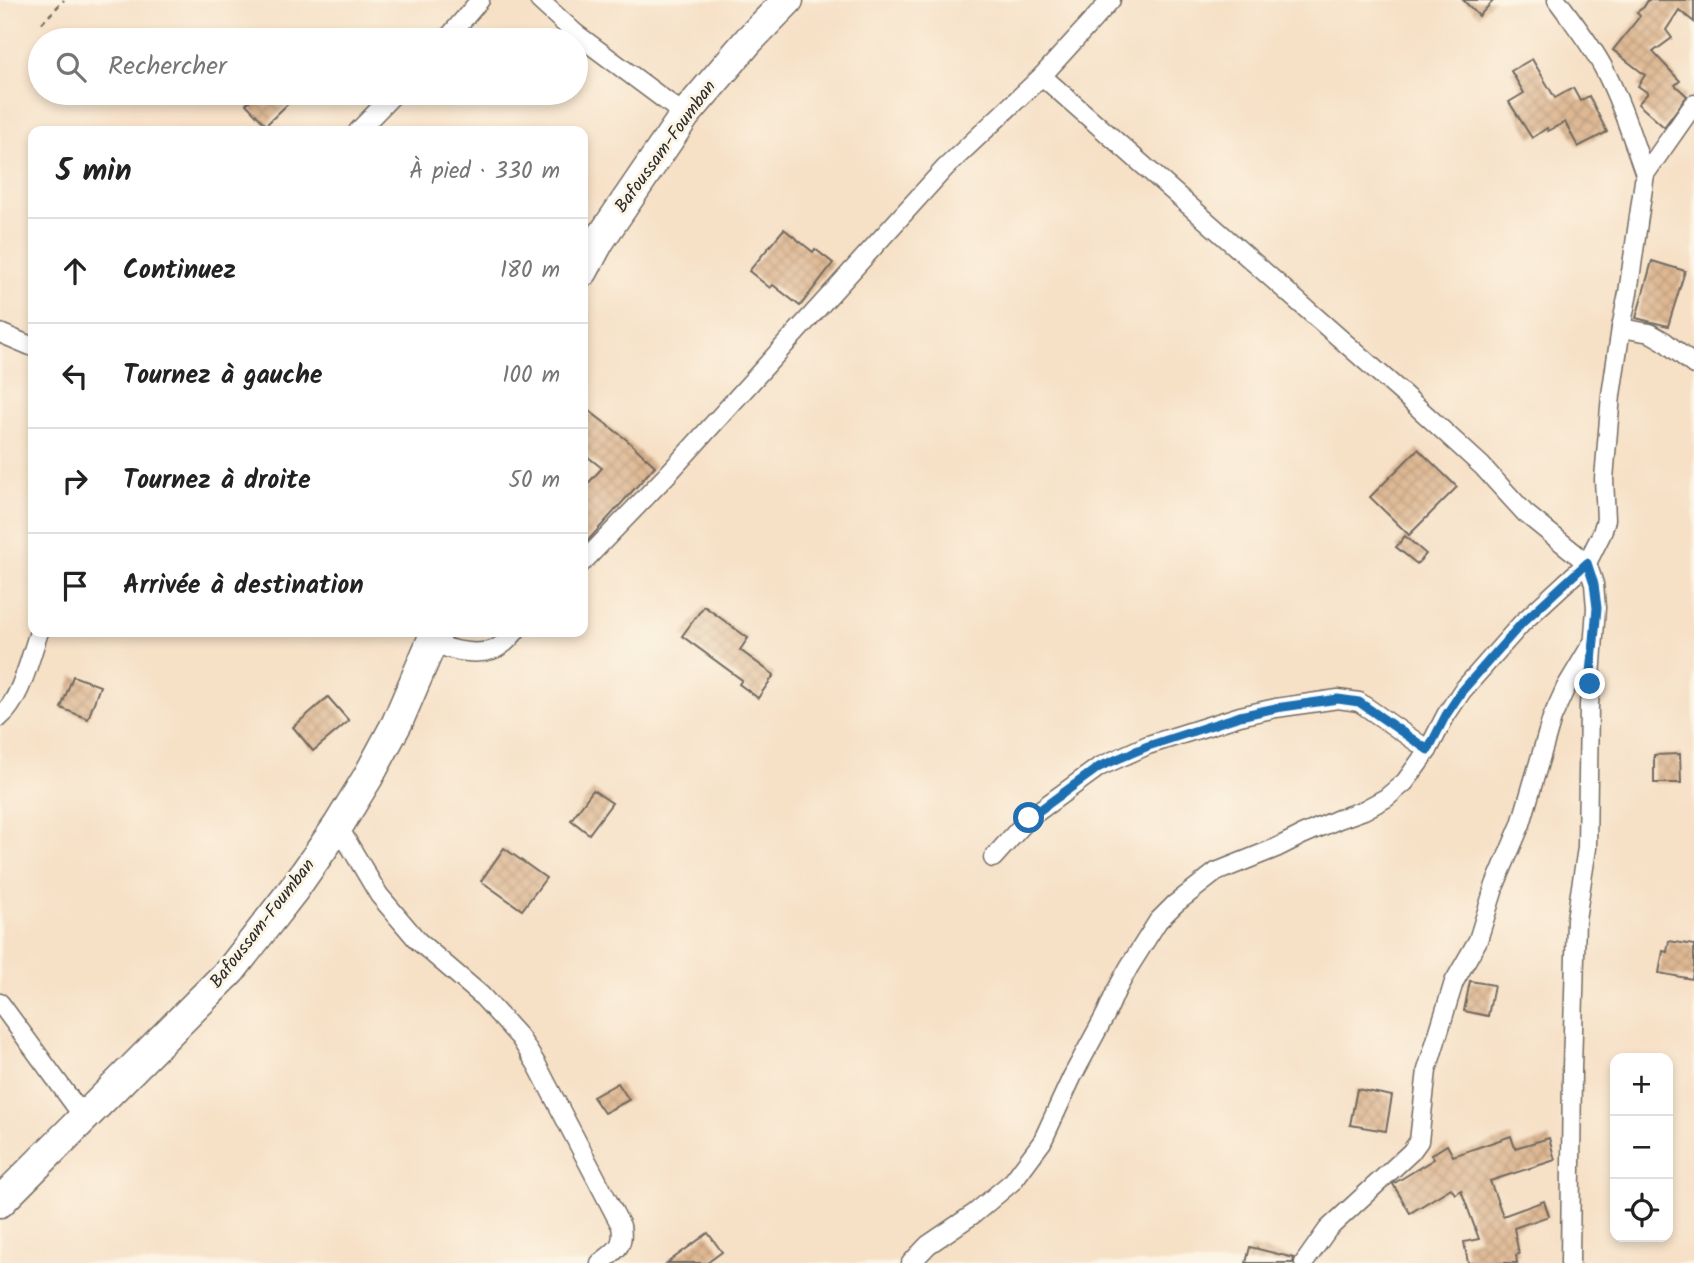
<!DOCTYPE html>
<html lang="fr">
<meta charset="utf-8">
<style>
:root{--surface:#fff;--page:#f6f6f6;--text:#222;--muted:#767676;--line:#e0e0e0}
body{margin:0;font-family:Kalam,sans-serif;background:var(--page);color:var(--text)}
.controls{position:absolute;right:21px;bottom:21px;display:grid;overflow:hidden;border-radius:14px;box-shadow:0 4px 10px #0003}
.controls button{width:63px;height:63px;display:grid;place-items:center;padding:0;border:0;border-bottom:2px solid var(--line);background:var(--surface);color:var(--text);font:35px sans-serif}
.stop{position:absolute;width:21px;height:21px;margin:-16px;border:5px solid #1f6fb2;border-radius:50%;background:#fff}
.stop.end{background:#1f6fb2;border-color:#fff;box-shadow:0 2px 7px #0008}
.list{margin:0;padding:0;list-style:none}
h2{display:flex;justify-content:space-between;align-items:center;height:91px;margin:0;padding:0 28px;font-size:30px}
h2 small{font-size:23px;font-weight:400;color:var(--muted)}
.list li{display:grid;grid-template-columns:46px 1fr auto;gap:21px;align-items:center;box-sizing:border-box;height:105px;padding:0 28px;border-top:2px solid var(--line)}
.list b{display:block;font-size:26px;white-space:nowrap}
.list em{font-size:23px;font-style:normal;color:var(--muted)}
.icon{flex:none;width:38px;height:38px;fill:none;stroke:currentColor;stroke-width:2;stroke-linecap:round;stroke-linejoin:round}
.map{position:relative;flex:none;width:1694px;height:1263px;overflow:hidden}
.search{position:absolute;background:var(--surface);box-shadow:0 4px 10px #0003;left:28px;top:28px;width:560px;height:77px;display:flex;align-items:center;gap:18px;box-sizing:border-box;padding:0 24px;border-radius:38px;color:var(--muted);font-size:26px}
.panel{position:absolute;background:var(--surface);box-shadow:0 4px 10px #0003;left:28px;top:126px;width:560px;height:511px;border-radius:14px}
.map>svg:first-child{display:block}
.building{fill:url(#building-cross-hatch)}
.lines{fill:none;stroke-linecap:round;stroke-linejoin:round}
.minor-casing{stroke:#726a61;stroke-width:21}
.trunk-casing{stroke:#726a61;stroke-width:33}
.path{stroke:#726a61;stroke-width:2.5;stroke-dasharray:5 5;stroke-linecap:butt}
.minor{stroke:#fff;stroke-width:18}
.trunk{stroke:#fff;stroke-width:30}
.route{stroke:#1f6fb2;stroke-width:9}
.labels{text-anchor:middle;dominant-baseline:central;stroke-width:6;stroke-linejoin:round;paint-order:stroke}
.street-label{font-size:18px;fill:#2b2b2b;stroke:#fcf5e5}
</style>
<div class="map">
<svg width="1694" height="1263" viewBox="0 0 1694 1263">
<defs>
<pattern id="building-cross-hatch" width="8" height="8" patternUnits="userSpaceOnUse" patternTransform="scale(1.75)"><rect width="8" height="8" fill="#deb893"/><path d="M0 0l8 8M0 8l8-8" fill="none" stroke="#bf9e7f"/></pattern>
</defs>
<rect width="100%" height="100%" fill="#fcf5e5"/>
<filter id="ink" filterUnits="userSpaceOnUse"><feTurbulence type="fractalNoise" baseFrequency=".0143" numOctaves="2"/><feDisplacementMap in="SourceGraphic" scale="14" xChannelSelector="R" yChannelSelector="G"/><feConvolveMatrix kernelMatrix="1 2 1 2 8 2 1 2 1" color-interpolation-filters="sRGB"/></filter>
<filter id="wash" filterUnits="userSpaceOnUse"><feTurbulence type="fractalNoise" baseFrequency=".00686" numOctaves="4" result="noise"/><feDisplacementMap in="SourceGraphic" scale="28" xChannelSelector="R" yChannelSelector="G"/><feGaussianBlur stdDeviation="1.57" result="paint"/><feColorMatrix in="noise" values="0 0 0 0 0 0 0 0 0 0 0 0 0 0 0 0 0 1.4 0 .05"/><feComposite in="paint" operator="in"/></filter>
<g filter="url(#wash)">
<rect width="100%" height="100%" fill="#f6e0c6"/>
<g id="blocks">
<!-- building -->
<g class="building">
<polygon points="1463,0 1494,0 1479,16"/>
<polygon points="1648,0 1694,0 1694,22 1679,10 1666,30 1672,38 1653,52 1680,81 1675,85 1687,96 1664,127 1638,104 1648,93 1638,86 1645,75 1613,50 1640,16 1637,12 1644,7"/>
<polygon points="1532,59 1555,98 1573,88 1580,101 1589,96 1607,132 1578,147 1565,122 1548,131 1547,128 1532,138 1509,102 1524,93 1511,71"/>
<polygon points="258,93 299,93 266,125 246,104"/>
<polygon points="784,229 813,252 815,249 833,263 800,306 773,285 770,288 749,271"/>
<polygon points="1652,261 1685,271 1668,326 1636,318"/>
<polygon points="583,406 627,440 655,466 583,546 583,489 602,468 583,453"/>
<polygon points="1418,449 1457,487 1409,535 1370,497"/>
<polygon points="1405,536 1426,554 1417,564 1396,547"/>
<polygon points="704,606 748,638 740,650 774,675 758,698 739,684 742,680 682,636"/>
<polygon points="73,676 100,686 88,719 61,708"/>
<polygon points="328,697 349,721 313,751 293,727"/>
<polygon points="1680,754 1681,783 1654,783 1654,755"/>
<polygon points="593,790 612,803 589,834 571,820"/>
<polygon points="504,848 546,878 522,910 481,881"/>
<polygon points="1669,941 1694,945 1694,965 1692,979 1659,973 1663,951 1667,952"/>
<polygon points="1470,981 1494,985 1488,1016 1464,1011"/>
<polygon points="618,1083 629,1100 604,1113 593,1097"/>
<polygon points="1357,1089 1392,1096 1386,1131 1350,1125"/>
<polygon points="1511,1136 1515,1148 1549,1138 1555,1160 1490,1181 1503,1216 1544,1201 1549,1216 1514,1228 1519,1254 1516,1255 1517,1263 1468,1263 1464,1242 1479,1239 1461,1190 1455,1194 1451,1188 1410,1213 1393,1184 1434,1159 1431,1155 1447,1145 1453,1156"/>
<polygon points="708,1233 722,1252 707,1263 667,1263"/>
<polygon points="1250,1247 1294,1258 1293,1263 1246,1263"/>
</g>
</g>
</g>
<g filter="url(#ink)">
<use href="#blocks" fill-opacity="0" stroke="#726a61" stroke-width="2"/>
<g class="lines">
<defs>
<g id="minor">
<polyline points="539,0 575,33 685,115"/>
<path d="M1557,0C1573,22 1590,43 1603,67C1621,101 1632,138 1645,174"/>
<polyline points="446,40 480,0"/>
<polyline points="1042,76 1402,393 1482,466 1525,513 1587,563 1594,584 1596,608 1589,705 1587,848 1576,919 1572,1069 1570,1263"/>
<polyline points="358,131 395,93"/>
<polyline points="1621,328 1650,333 1664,341 1694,365"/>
<polyline points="0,333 33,347"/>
<polyline points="583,562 667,475 945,168 1042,76 1111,0"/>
<path d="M432,642C451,651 485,659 503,644C508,641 511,636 515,632"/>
<path d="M0,717C21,700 30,657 39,632"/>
<path d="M338,826L379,895L418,941L481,995L520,1038L537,1065L621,1226C625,1247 615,1251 600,1263"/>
<polyline points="993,858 1029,818 1099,767 1148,745 1240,716 1276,708 1338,699 1359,702 1428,750"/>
<polyline points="0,1003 85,1119"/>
<polyline points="911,1263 928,1245 975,1213 1013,1181 1042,1142 1072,1077 1106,1014 1116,991 1129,967 1158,921 1175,904 1216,872 1276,848 1302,835 1339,819 1364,810 1386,798 1405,782 1428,750 1446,715 1462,691 1522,623 1587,563 1602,533 1606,519 1604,479 1611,395 1621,328 1628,293 1645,174 1694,104"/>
<polyline points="1304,1263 1328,1229 1411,1152 1419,1141 1427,1070 1454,982 1478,940 1495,885 1521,824 1552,718 1566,687 1591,645"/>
</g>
<g id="trunk">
<polyline points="583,271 599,241 685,115 749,40 788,0"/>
<polyline points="0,1202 231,970 294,889 338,826 368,777 397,723 436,632"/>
</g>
</defs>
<!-- minor casing -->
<use href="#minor" class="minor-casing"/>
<!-- trunk casing -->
<use href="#trunk" class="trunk-casing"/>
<!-- path -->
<polyline class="path" points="42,23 64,0"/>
<!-- minor -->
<use href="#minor" class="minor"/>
<!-- trunk -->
<use href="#trunk" class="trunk"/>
</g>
</g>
<g class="lines" filter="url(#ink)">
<!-- route -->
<polyline class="route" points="1029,818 1099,767 1148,746 1240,716 1276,708 1338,699 1359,702 1428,750 1446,715 1462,691 1522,623 1587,563 1594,584 1597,608 1590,684"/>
</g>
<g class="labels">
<!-- street labels -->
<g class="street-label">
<text transform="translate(666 147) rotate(-54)">Bafoussam-Foumban</text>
<text transform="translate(263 924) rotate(-52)">Bafoussam-Foumban</text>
</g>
</g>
</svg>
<div class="controls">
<button>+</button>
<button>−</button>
<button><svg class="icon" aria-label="locate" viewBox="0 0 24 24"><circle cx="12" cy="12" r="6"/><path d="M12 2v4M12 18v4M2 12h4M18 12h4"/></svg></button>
</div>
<div class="stop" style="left:1029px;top:818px"></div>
<div class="stop end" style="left:1590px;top:684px"></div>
<div class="search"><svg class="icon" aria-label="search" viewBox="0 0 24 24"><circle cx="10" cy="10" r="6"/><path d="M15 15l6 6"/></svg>Rechercher</div>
<section class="panel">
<h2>5 min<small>À pied · 330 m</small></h2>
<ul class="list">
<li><svg class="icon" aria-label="ahead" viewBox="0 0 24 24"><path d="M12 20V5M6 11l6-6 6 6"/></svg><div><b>Continuez</b></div><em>180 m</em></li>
<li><svg class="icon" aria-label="left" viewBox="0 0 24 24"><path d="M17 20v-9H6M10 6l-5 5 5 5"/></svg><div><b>Tournez à gauche</b></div><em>100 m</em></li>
<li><svg class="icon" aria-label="right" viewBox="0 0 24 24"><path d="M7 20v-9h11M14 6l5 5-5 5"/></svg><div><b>Tournez à droite</b></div><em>50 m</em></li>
<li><svg class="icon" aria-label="arrive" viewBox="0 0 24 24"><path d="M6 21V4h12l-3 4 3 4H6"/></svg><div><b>Arrivée à destination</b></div></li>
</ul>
</section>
</div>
